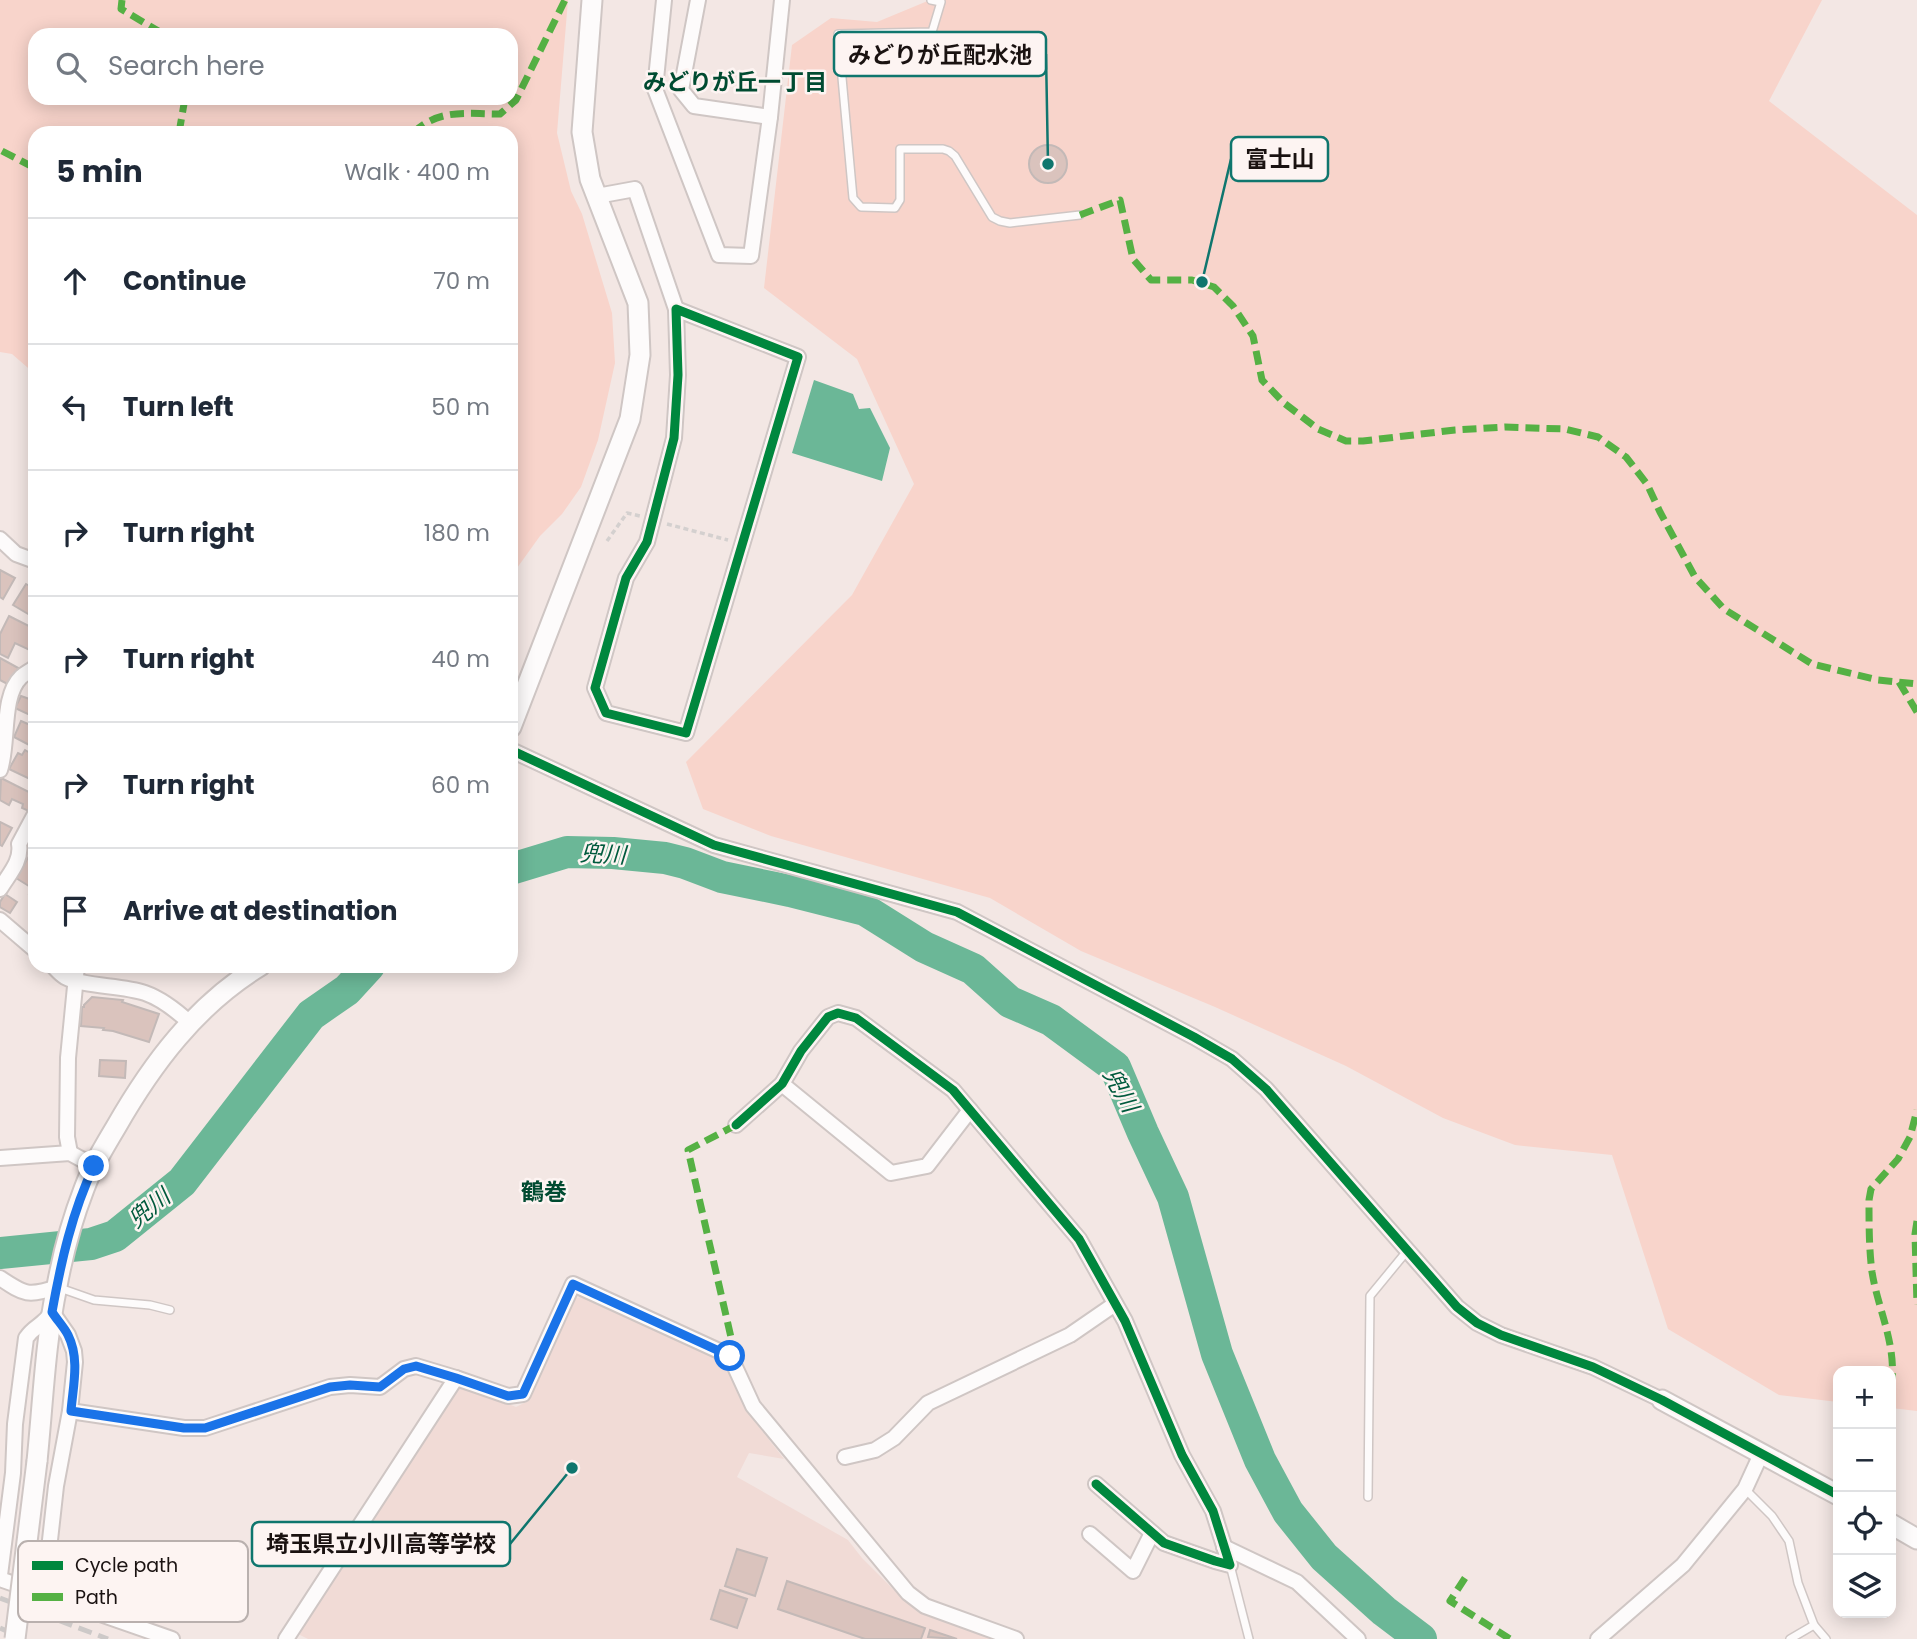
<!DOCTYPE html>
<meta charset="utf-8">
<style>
:root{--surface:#fff;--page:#f2f2f3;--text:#1f2937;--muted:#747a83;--line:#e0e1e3}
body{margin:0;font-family:Poppins,"Noto Sans JP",sans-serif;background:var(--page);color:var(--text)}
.controls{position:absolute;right:21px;bottom:21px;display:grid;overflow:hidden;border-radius:14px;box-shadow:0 4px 18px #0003}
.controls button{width:63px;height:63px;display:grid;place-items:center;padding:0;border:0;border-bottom:2px solid var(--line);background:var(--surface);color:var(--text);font:35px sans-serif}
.stop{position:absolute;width:21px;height:21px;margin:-16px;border:5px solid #1a73e8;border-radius:50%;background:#fff}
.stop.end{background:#1a73e8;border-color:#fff;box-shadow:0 2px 7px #0008}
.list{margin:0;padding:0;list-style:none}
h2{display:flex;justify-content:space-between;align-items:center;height:91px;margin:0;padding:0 28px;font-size:30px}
h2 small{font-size:23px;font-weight:400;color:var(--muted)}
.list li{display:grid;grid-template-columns:46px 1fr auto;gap:21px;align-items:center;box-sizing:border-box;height:126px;padding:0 28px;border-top:2px solid var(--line)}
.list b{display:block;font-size:26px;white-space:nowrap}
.list em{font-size:23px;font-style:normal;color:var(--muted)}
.icon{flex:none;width:38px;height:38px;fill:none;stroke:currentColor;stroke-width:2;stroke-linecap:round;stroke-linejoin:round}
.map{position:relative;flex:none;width:1917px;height:1639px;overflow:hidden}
.search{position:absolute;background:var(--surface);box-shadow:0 4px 18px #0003;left:28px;top:28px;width:490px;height:77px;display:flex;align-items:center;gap:18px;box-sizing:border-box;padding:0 24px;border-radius:21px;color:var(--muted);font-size:26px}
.panel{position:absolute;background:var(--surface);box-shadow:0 4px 18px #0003;left:28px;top:126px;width:490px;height:847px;border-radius:21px}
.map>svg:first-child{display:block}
.built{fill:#f1dbd6}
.green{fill:#f8d4cb;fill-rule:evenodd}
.water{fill:#6bb797}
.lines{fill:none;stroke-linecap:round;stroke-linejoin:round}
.river{stroke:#6bb797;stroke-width:32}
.building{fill:#dac3bd;stroke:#c3b9b7;stroke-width:2}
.lane-casing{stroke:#cfc6c4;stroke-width:10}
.street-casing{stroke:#cfc6c4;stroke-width:18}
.secondary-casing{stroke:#cfc6c4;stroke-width:23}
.path{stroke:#d4d0cf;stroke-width:3.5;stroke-dasharray:5 3.5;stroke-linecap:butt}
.lane{stroke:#fdfbfb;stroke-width:7}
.street{stroke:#fdfbfb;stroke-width:14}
.secondary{stroke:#fdfbfb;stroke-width:19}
.rail{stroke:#cdc9c8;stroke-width:5;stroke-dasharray:14 7;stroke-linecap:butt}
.secondary-bridge-casing{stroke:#cfc6c4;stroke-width:23;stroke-linecap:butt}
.path-bridge{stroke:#d4d0cf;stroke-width:3.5;stroke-dasharray:5 3.5;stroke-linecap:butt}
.secondary-bridge{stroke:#fdfbfb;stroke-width:19}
.quiet{stroke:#55b144;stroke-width:7;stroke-dasharray:14 7;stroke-linecap:butt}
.cycleway-casing{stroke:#fdf4f2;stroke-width:13}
.cycleway{stroke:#00873e;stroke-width:9}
.route{stroke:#1a73e8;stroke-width:9}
.labels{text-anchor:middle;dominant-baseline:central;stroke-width:5;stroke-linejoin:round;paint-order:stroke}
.neighbourhood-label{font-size:23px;font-weight:bold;fill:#004b31;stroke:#fdf4f2}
.water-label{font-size:23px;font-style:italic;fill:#005a3d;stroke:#fdf4f2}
.key{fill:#fdf4f2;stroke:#b9b0ae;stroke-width:2}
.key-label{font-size:19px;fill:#1a1211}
.leader{fill:none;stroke:#0f766e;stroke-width:2.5}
.callout-dot{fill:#0f766e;stroke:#fdf4f2;stroke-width:2.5}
.callout{fill:#fdf4f2;stroke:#0f766e;stroke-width:2.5}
.callout-label{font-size:23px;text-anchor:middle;font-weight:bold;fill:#1a1211}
</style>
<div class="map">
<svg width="1917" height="1639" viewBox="0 0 1917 1639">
<rect width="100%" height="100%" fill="#f3e7e4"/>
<!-- built -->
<polygon class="built" points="581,1297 716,1356 728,1367 749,1414 784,1459 749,1453 737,1477 848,1540 862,1558 901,1597 923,1611 998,1639 308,1639 296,1633 456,1389 464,1386 516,1407 530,1400 574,1298"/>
<!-- green -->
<g class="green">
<path d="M0,0H568L557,133L571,191L582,214L612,313L615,363L598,440L581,487L562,514L540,536L517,568H511V133H35V374L12,354L0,352ZM35,35H511V98H35Z"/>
<polygon points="930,0 1822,0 1769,101 1917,215 1917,1411 1891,1408 1891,1371 1838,1371 1838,1402 1779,1395 1668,1329 1612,1155 1515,1145 1443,1118 1346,1066 1215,1007 1081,951 990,898 771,836 703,809 686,762 852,595 914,484 857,359 764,288 792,45 831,18 877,22"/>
</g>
<!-- water -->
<polygon class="water" points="814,380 853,394 859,409 870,408 890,448 882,481 792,453"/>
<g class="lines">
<!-- river -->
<g class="river">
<polyline points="511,869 567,852 613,853 665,858 685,863 722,877 790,891 865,910 924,947 973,969 1010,1002 1051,1020 1115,1067 1143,1133 1173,1197 1217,1354 1260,1460 1288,1512 1324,1557 1384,1611 1421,1639"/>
<polyline points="0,1253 91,1244 115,1236 182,1182 311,1015 347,990 369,966"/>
</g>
</g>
<!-- building -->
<g class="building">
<circle cx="1048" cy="164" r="19"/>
<polygon points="0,570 15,578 3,599 0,597"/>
<polygon points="26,584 35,589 35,618 13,605"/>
<polygon points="9,616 35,629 34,652 15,643 8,658 0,654 0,634"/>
<polygon points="0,658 20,669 11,686 0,680"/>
<polygon points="21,696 35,701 35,708 32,716 15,708"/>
<polygon points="21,721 35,727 35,748 14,737"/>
<polygon points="25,750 35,756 34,781 9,769 18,753 22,755"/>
<polygon points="1,778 35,795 35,804 31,812 22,808 23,804 12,799 9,805 0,800"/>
<polygon points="0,822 12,828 2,846 0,845"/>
<polygon points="29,856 35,860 35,898 29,894 32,888 16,878"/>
<polygon points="5,894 17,902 10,913 0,907 0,902"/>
<polygon points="92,997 123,1000 122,1002 159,1014 149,1042 113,1031 103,1030 104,1028 81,1026 82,1007 84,1007 84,1005"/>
<polygon points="100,1060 126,1061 125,1078 99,1076"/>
<polygon points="737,1549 767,1558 755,1596 725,1586"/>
<polygon points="787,1581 925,1628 921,1639 865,1639 778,1609"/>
<polygon points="720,1590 747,1599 737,1628 711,1619"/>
<polygon points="930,1630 957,1639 928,1637"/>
</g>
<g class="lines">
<defs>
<g id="lane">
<polyline points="931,0 941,2 932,32 838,34 853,198 861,207 895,208 900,200 900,149 943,149 949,151 955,156 992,217 1000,221 1010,223 1080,215"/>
<polyline points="57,1287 94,1300 150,1305 170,1310"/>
<polyline points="1745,1489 1772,1516 1789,1541 1798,1583 1814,1625 1826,1639"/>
<polyline points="1368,1497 1370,1296 1407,1251"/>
<polyline points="1230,1565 1249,1639"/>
<polyline points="1790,1639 1814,1625"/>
</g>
<g id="street">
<polyline points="664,0 655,89 719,255 751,256 770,117 782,0"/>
<polyline points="698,0 681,90 694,106 770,117"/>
<polyline points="597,196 635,189 676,309"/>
<polygon points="676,309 798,357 686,733 606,713 595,688 626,578 647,542 674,438 678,375"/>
<polyline points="0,539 16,554 35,561"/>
<polyline points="511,750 714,845 957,912 1194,1037 1232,1059 1266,1089 1457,1307 1477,1323 1501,1335 1593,1367 1662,1400"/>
<path d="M0,770C9,743 1,696 21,677C25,673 31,671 35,667"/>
<path d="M0,889C9,874 22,861 19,844L35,814"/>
<polyline points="0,920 35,950"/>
<path d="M53,966C57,970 60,974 65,977C84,987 122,985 145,993C162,999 177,1011 190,1023"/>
<polyline points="782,1084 891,1173 927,1166 970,1110"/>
<polyline points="736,1125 782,1084 801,1051 828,1017 838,1013 856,1018 953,1090 1079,1239 1125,1321 1182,1455 1213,1511 1230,1565 1215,1561 1164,1543 1096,1484"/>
<polyline points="70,1153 67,1137 68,1058 77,966"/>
<polyline points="0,1158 70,1153 94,1166"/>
<path d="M0,1278C24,1294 28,1297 57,1287"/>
<polyline points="456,1378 508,1396 523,1394 573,1284 730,1356 753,1406 908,1593 925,1606 1016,1639"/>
<polyline points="70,1411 184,1428 205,1428 330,1387 350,1385 380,1387 404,1369 416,1366 456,1378 286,1639"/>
<polyline points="845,1457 875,1450 894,1438 928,1403 1070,1335 1115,1304"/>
<polyline points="1090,1534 1133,1571 1152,1533"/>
<polyline points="1224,1547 1297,1582 1358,1639"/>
<path d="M0,1575L13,1473L15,1424L26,1338C35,1325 42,1327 52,1312L68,1335L74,1351L75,1362L70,1411L56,1486L44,1594"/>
<polyline points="0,1579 172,1639"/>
<polyline points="1598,1639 1683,1565 1745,1489 1762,1452"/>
</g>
<g id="secondary">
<polyline points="511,727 630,419 640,355 638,303 590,179 582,132 592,0"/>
<polyline points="1662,1400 1838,1495"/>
<path d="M37,1461C43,1403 45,1343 57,1286C63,1253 72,1220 84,1189C92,1167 104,1147 116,1127C152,1064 196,1005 260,966"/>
<polyline points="1891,1524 1917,1539"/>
</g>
</defs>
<!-- lane casing -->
<use href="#lane" class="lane-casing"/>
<!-- street casing -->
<use href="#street" class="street-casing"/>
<!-- secondary casing -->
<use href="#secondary" class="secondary-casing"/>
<!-- path -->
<g class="path">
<polyline points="667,524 728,540"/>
<polyline points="607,541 627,513 640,516"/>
</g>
<!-- lane -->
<use href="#lane" class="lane"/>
<!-- street -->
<use href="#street" class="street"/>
<!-- secondary -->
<use href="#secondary" class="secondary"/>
<!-- rail -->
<g class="rail">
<polyline points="0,1598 108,1639"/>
<polyline points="0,1628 25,1639"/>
</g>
<defs>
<polyline id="secondary-bridge" points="15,1639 37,1461"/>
</defs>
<!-- secondary-bridge casing -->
<use href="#secondary-bridge" class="secondary-bridge-casing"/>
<!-- path-bridge -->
<polyline class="path-bridge" points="41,1576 55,1582"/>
<!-- secondary-bridge -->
<use href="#secondary-bridge" class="secondary-bridge"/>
<!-- quiet -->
<g class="quiet">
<polyline points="122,0 121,9 165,35"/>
<polyline points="179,133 185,98"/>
<path d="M413,133C439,108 467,114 500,114L516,100L565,0"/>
<polyline points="2,151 35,168"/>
<polyline points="1080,215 1120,200 1133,259 1151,280 1192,280 1214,287 1233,306 1253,336 1262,380 1284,403 1318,429 1346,441 1363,441 1455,430 1505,427 1565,429 1598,437 1626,457 1647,484 1660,512 1695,577 1724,609 1812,664 1878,680 1917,684"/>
<polyline points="1899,682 1917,712"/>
<polyline points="1917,1221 1915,1234 1917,1305"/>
<polyline points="730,1356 733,1346 688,1150 736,1125"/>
<path d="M1891,1387C1898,1347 1878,1310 1872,1272C1869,1249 1869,1224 1869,1200L1871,1189L1898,1159L1910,1137L1917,1110"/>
<polyline points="1465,1578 1450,1601 1510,1639"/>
</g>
<defs>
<g id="cycleway">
<polygon points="676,309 798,357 686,733 606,713 595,688 626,578 647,542 674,438 678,375"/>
<polyline points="511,750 714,845 957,912 1194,1037 1232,1059 1266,1089 1457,1307 1477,1323 1501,1335 1593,1367 1662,1400 1838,1495"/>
<polyline points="736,1125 782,1084 801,1051 828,1017 838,1013 856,1018 953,1090 1079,1239 1125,1321 1182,1455 1213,1511 1230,1565 1215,1561 1164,1543 1096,1484"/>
</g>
</defs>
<!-- cycleway casing -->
<use href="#cycleway" class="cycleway-casing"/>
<!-- cycleway -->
<use href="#cycleway" class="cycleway"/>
</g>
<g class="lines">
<!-- route -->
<path class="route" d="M94,1166C72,1212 61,1262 52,1312C57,1320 64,1327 68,1335C80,1359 73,1386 71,1411L184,1428H205L330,1387L350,1385L380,1387L404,1369L416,1366L456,1378L508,1396L523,1394L573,1284L730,1356"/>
</g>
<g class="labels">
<!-- neighbourhood labels -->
<g class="neighbourhood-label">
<text x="735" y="82">みどりが丘一丁目</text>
<text x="544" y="1192">鶴巻</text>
</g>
<!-- water labels -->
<g class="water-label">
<text transform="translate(603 854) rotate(3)">兜川</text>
<text transform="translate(1121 1090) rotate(61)">兜川</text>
<text transform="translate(149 1208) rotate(-39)">兜川</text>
</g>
</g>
<!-- legend -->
<rect x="18" y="1541" width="230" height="81" rx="10" class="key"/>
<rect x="32" y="1561" width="31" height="9" fill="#00873e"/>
<rect x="32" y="1593" width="31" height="8" fill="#55b144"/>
<g class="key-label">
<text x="75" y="1572">Cycle path</text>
<text x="75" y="1604">Path</text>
</g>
<!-- callouts -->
<path class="leader" d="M1048 164L1046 54M1202 282L1231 159M572 1468L510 1544"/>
<g class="callout-dot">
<circle cx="1048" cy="164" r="7"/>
<circle cx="1202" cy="282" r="7"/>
<circle cx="572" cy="1468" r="7"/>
</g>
<g class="callout">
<rect x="834" y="32" width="212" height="44" rx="7"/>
<rect x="1231" y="137" width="97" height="44" rx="7"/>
<rect x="252" y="1522" width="258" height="44" rx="7"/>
</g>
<g class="callout-label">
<text x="940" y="63">みどりが丘配水池</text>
<text x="1280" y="167">富士山</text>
<text x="381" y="1552">埼玉県立小川高等学校</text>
</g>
</svg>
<div class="controls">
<button>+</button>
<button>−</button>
<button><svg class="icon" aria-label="locate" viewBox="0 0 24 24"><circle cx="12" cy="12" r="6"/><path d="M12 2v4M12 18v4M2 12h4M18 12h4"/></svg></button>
<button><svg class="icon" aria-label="layers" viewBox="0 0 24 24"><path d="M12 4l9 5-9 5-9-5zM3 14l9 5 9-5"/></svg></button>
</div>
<div class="stop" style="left:730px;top:1356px"></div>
<div class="stop end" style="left:94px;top:1166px"></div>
<div class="search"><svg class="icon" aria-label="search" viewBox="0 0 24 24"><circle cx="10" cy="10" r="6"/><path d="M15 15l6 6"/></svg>Search here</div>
<section class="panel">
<h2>5 min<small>Walk · 400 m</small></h2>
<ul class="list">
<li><svg class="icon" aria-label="ahead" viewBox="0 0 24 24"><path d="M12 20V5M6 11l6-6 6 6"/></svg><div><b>Continue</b></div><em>70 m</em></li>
<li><svg class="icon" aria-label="left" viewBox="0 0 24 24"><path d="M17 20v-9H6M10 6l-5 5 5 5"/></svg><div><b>Turn left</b></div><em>50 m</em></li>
<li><svg class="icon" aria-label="right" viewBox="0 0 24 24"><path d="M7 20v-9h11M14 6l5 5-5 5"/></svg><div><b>Turn right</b></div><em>180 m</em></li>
<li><svg class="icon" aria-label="right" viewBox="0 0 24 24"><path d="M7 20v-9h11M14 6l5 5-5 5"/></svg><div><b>Turn right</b></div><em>40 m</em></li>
<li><svg class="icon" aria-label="right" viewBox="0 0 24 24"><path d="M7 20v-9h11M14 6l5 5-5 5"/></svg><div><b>Turn right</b></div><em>60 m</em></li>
<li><svg class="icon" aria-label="arrive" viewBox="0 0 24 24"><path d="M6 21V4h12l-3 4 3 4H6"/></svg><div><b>Arrive at destination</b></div></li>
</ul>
</section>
</div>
